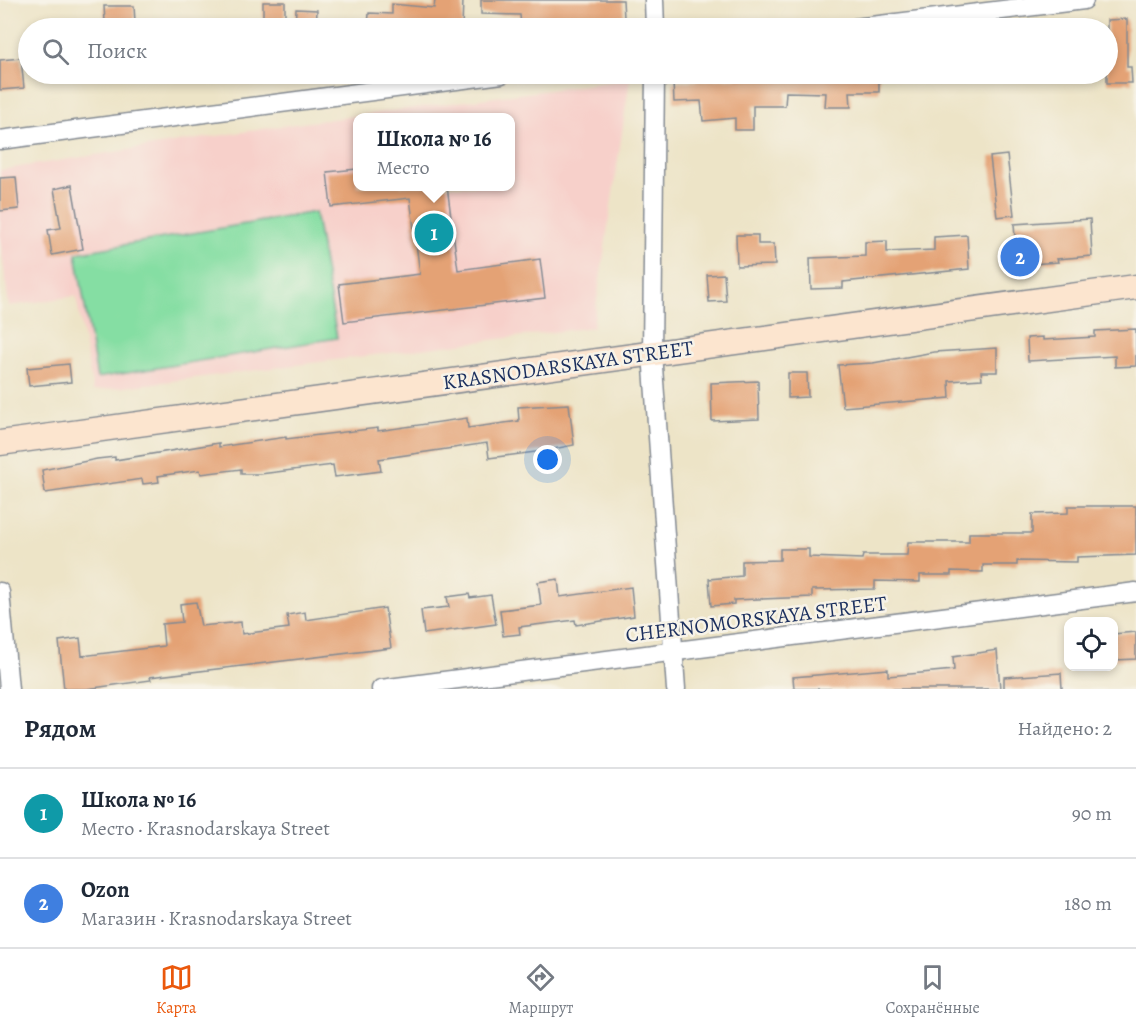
<!DOCTYPE html>
<html lang="ru">
<meta charset="utf-8">
<style>
:root{--surface:#fff;--page:#f2f2f3;--text:#1f2937;--muted:#747a83;--line:#e0e1e3;--accent:#ea580c}
body{margin:0;font-family:Alegreya,serif;background:var(--page);color:var(--text)}
.controls{position:absolute;right:18px;bottom:18px;display:grid;overflow:hidden;border-radius:12px;box-shadow:0 3px 9px #0003}
.controls button{width:54px;height:54px;display:grid;place-items:center;padding:0;border:0;border-bottom:2px solid var(--line);background:var(--surface);color:var(--text);font:30px sans-serif}
.you{position:absolute;left:548px;top:460px;width:21px;height:21px;margin:-15px;border:4px solid #fff;border-radius:50%;background:#1a73e8;box-shadow:0 0 0 9px #1a73e833}
.badge{display:grid;place-items:center;width:39px;height:39px;border-radius:50%;background:var(--accent);color:#fff;font-size:20px;font-weight:700}
.pin{position:absolute;translate:-50% -50%;border:3px solid #fff;box-shadow:0 2px 6px #0006}
.popup{position:absolute;left:353px;top:113px;width:162px;height:78px;box-sizing:border-box;display:grid;place-content:center;border-radius:12px;background:var(--surface);filter:drop-shadow(0 2px 4px #0005);font-size:20px;white-space:nowrap;color:var(--muted)}
.popup b{font-size:22px;color:var(--text)}
.popup::after{content:'';position:absolute;left:50%;top:100%;margin-left:-12px;border:12px solid transparent;border-top-color:var(--surface)}
.list{margin:0;padding:0;list-style:none}
h2{display:flex;justify-content:space-between;align-items:center;height:78px;margin:0;padding:0 24px;font-size:26px}
h2 small{font-size:20px;font-weight:400;color:var(--muted)}
.list li{display:grid;grid-template-columns:39px 1fr auto;gap:18px;align-items:center;box-sizing:border-box;height:90px;padding:0 24px;border-top:2px solid var(--line)}
.list b{display:block;font-size:22px;white-space:nowrap}
.list p{margin:0;font-size:20px;white-space:nowrap;color:var(--muted)}
.list em{font-size:20px;font-style:normal;color:var(--muted)}
.icon{flex:none;width:33px;height:33px;fill:none;stroke:currentColor;stroke-width:2;stroke-linecap:round;stroke-linejoin:round}
.map{position:relative;flex:none;width:1136px;height:689px;overflow:hidden}
.search{position:absolute;background:var(--surface);box-shadow:0 3px 9px #0003;left:18px;right:18px;top:18px;height:66px;display:flex;align-items:center;gap:15px;box-sizing:border-box;padding:0 21px;border-radius:33px;color:var(--muted);font-size:22px}
.sheet{height:258px;background:var(--surface)}
nav{display:flex;justify-content:space-around;align-items:center;box-sizing:border-box;height:84px;border-top:2px solid var(--line);background:var(--surface);font-size:16px;color:var(--muted)}
nav a{display:grid;justify-items:center;gap:3px}
nav .on{color:var(--accent)}
.map>svg:first-child{display:block}
.built{fill:#f7d0ca;fill-rule:evenodd}
.garden{fill:#85dea3;stroke:#508680;stroke-width:1.5}
.building{fill:#e4a274}
.lines{fill:none;stroke-linecap:round;stroke-linejoin:round}
.street-casing{stroke:#848a92;stroke-width:21}
.secondary-casing{stroke:#848a92;stroke-width:27}
.street{stroke:#fff;stroke-width:18}
.secondary{stroke:#fce5cf;stroke-width:24}
.labels{text-anchor:middle;dominant-baseline:central;stroke-width:5;stroke-linejoin:round;paint-order:stroke}
.street-label{font-size:21px;fill:#1b2f5e;stroke:#f7f3e8}
</style>
<div class="map">
<svg width="1136" height="689" viewBox="0 0 1136 689">
<rect width="100%" height="100%" fill="#f7f3e8"/>
<filter id="ink" filterUnits="userSpaceOnUse"><feTurbulence type="fractalNoise" baseFrequency=".0167" numOctaves="2"/><feDisplacementMap in="SourceGraphic" scale="12" xChannelSelector="R" yChannelSelector="G"/><feConvolveMatrix kernelMatrix="1 2 1 2 8 2 1 2 1" color-interpolation-filters="sRGB"/></filter>
<filter id="wash" filterUnits="userSpaceOnUse"><feTurbulence type="fractalNoise" baseFrequency=".008" numOctaves="4" result="noise"/><feDisplacementMap in="SourceGraphic" scale="24" xChannelSelector="R" yChannelSelector="G"/><feGaussianBlur stdDeviation="1.35" result="paint"/><feColorMatrix in="noise" values="0 0 0 0 0 0 0 0 0 0 0 0 0 0 0 0 0 1.4 0 .05"/><feComposite in="paint" operator="in"/></filter>
<g filter="url(#wash)">
<rect width="100%" height="100%" fill="#ede4c7"/>
<!-- built -->
<path class="built" d="M630,79L593,327L93,391L76,296L9,306L0,240V170L288,125ZM358,118H510V186H358Z"/>
<!-- garden -->
<polygon class="garden" points="315,212 337,338 97,378 76,253"/>
<g id="blocks">
<!-- building -->
<g class="building">
<polygon points="435,0 463,0 462,28 368,28 369,13 392,14 392,4 434,8"/>
<polygon points="481,0 623,0 624,18 521,26 520,15 481,14"/>
<rect x="263" y="2" width="22" height="19"/>
<polygon points="104,6 134,6 135,22 105,22"/>
<polygon points="296,9 317,10 316,28 295,28"/>
<polygon points="1127,19 1127,67 1131,67 1132,83 1107,83 1107,20"/>
<polygon points="21,58 24,88 0,90 0,60"/>
<polygon points="766,74 879,74 879,92 850,92 851,107 825,107 826,93 786,92 785,106 753,106 753,130 735,130 735,118 703,121 701,101 674,102 673,82 736,78 736,75 766,76"/>
<polygon points="1007,155 1014,215 997,217 990,157"/>
<polygon points="357,169 357,186 447,186 458,270 540,259 545,298 344,322 339,284 420,274 410,198 331,207 327,172"/>
<polygon points="16,177 19,209 0,211 0,178"/>
<polygon points="72,185 83,249 52,255 48,230 61,228 54,189"/>
<polygon points="1090,219 1092,256 1057,259 1058,262 1017,265 1014,224"/>
<polygon points="736,235 758,235 758,244 774,244 775,265 737,266"/>
<polygon points="967,235 969,269 843,282 843,288 811,289 810,258 865,256 865,242 887,241 887,252 934,250 934,237"/>
<polygon points="724,274 726,301 709,302 707,275"/>
<polygon points="1136,329 1136,366 1115,367 1115,356 1028,361 1027,338 1043,337 1043,340 1095,337 1095,331"/>
<polygon points="997,348 997,372 981,372 982,379 949,381 950,398 843,407 838,365 873,363 934,352"/>
<polygon points="69,364 71,382 29,386 27,368"/>
<polygon points="788,373 807,373 808,397 788,398"/>
<polygon points="758,381 759,419 712,421 711,383"/>
<polygon points="569,404 574,445 543,451 489,458 487,443 379,459 381,471 335,477 333,465 260,474 241,474 241,469 201,474 200,470 158,476 159,482 143,484 142,479 45,493 42,470 97,459 115,457 115,460 219,443 219,447 286,437 286,439 378,428 378,431 467,418 468,428 519,421 518,407"/>
<polygon points="1068,506 1136,506 1136,555 1077,557 1077,562 1017,561 1017,565 983,565 983,572 951,571 951,575 920,575 920,582 875,581 875,589 812,590 812,597 734,600 734,604 711,606 709,579 742,576 742,561 780,560 780,549 809,549 809,557 862,559 863,555 907,555 908,542 969,542 969,533 1032,533 1032,514 1068,513"/>
<polygon points="558,579 560,597 631,587 634,616 576,625 575,620 519,627 520,634 503,636 500,610 541,605 538,582"/>
<polygon points="469,594 470,598 491,595 496,624 424,634 421,610 449,607 447,597"/>
<polygon points="196,602 201,626 241,622 242,634 289,628 287,615 305,612 306,620 385,608 391,648 150,677 151,680 86,689 64,689 59,641 80,638 82,656 164,646 162,624 182,622 180,604"/>
<polygon points="1136,632 1136,659 1115,660 1113,634"/>
<polygon points="997,650 1000,689 794,689 793,677 888,669 888,676 954,670 953,657"/>
<polygon points="1061,673 1062,689 1004,689 1004,677"/>
</g>
</g>
</g>
<g filter="url(#ink)">
<use href="#blocks" fill-opacity="0" stroke="#848a92" stroke-width="1.5"/>
<g class="lines">
<defs>
<g id="street">
<polyline points="654,0 655,28"/>
<polyline points="855,28 1084,0"/>
<polyline points="655,74 652,353 676,689"/>
<polyline points="0,140 502,74"/>
<polyline points="0,592 9,689"/>
<polyline points="381,689 1136,592"/>
</g>
<polyline id="secondary" points="0,443 1136,287"/>
</defs>
<!-- street casing -->
<use href="#street" class="street-casing"/>
<!-- secondary casing -->
<use href="#secondary" class="secondary-casing"/>
<!-- street -->
<use href="#street" class="street"/>
<!-- secondary -->
<use href="#secondary" class="secondary"/>
</g>
</g>
<g class="labels">
<!-- street labels -->
<g class="street-label">
<text transform="translate(568 365) rotate(-8)">KRASNODARSKAYA STREET</text>
<text transform="translate(756 619) rotate(-7)">CHERNOMORSKAYA STREET</text>
</g>
</g>
</svg>
<div class="controls">
<button><svg class="icon" aria-label="locate" viewBox="0 0 24 24"><circle cx="12" cy="12" r="6"/><path d="M12 2v4M12 18v4M2 12h4M18 12h4"/></svg></button>
</div>
<div class="you"></div>
<div class="pin badge" style="left:434px;top:233px;background:#0f9aa8">1</div>
<div class="popup"><b>Школа № 16</b>Место</div>
<div class="pin badge" style="left:1020px;top:257px;background:#3f7fe0">2</div>
<div class="search"><svg class="icon" aria-label="search" viewBox="0 0 24 24"><circle cx="10" cy="10" r="6"/><path d="M15 15l6 6"/></svg>Поиск</div>
</div>
<section class="sheet">
<h2>Рядом<small>Найдено: 2</small></h2>
<ul class="list">
<li><span class="badge" style="background:#0f9aa8">1</span><div><b>Школа № 16</b><p>Место · Krasnodarskaya Street</p></div><em>90 m</em></li>
<li><span class="badge" style="background:#3f7fe0">2</span><div><b>Ozon</b><p>Магазин · Krasnodarskaya Street</p></div><em>180 m</em></li>
</ul>
</section>
<nav>
<a class="on"><svg class="icon" aria-label="map" viewBox="0 0 24 24"><path d="M3 6l6-2 6 2 6-2v14l-6 2-6-2-6 2zM9 4v14M15 6v14"/></svg>Карта</a>
<a><svg class="icon" aria-label="directions" viewBox="0 0 24 24"><path d="M12 3l9 9-9 9-9-9zM9 14v-3h6M13 9l2 2-2 2"/></svg>Маршрут</a>
<a><svg class="icon" aria-label="saved" viewBox="0 0 24 24"><path d="M7 4h10v16l-5-4-5 4z"/></svg>Сохранённые</a>
</nav>
